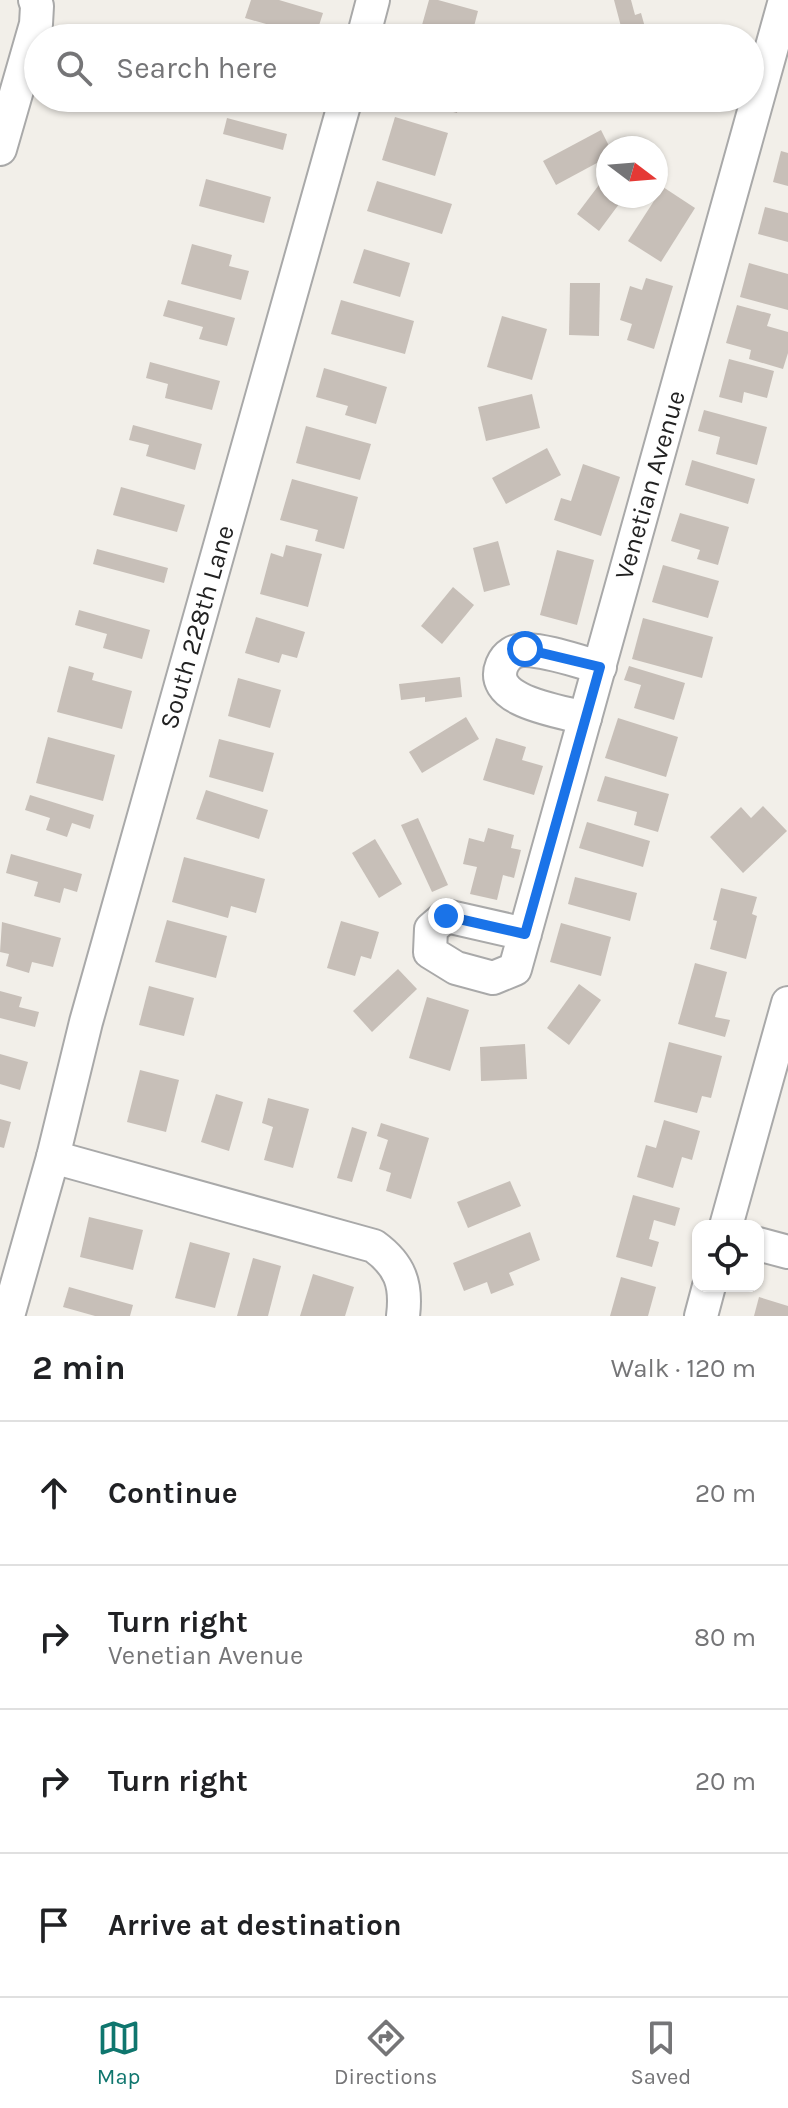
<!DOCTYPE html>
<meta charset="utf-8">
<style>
:root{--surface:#fff;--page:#f6f6f6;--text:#202124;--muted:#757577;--line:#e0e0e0;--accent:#0f766e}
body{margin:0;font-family:Karla,sans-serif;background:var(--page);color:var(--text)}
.controls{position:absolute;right:24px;bottom:24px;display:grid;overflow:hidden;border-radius:16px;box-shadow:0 2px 6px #0004}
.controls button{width:72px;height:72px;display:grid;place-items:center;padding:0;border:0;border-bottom:2px solid var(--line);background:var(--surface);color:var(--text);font:40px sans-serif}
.compass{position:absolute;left:596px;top:136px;width:72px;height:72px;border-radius:50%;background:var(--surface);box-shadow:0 2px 6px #0004;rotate:106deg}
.stop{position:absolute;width:24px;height:24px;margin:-18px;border:6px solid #1a73e8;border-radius:50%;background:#fff}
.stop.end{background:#1a73e8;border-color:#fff;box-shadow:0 2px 8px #0008}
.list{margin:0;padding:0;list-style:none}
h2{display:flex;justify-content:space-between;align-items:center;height:104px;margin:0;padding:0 32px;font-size:34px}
h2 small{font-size:26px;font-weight:400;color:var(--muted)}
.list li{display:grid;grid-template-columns:52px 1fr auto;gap:24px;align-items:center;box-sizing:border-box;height:144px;padding:0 32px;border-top:2px solid var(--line)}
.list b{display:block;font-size:30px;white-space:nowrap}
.list p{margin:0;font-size:26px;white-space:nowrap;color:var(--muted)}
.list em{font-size:26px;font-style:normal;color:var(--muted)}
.icon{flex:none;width:44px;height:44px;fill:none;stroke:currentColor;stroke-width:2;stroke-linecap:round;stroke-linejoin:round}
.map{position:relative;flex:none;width:788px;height:1316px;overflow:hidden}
.search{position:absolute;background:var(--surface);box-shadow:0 2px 6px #0004;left:24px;right:24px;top:24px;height:88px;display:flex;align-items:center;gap:20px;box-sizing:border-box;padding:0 28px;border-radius:44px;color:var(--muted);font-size:30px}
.sheet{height:680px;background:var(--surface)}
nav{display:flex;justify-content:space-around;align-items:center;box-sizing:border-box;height:112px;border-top:2px solid var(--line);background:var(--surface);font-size:22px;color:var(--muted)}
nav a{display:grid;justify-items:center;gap:4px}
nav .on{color:var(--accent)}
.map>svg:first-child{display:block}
.building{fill:#c7bfb8}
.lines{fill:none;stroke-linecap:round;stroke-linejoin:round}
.minor-casing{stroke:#a9a9a9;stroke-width:36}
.minor{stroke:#fff;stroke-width:32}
.route{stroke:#1a73e8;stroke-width:10}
.labels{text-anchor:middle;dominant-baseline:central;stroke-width:7;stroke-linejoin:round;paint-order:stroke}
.street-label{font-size:26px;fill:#222;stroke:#fff}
</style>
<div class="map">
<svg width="788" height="1316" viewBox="0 0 788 1316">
<rect width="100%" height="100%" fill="#f2efe9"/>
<!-- building -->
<g class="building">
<polygon points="251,0 279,0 323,13 315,38 245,18"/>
<polygon points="429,0 438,0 478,11 471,38 441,38 443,31 422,25"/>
<polygon points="614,0 631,0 635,15 641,13 648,38 624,38"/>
<polygon points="698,29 725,37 725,38 695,38"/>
<polygon points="400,98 460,98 457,113"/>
<polygon points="576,98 595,98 587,107"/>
<polygon points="611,98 630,98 634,101 626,110"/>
<polygon points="395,117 448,133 435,176 382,160"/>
<polygon points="227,118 287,134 283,150 223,134"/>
<polygon points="601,130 610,148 608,148 608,157 556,185 543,161"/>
<polygon points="781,151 788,153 788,186 773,182"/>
<polygon points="608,173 608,196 625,196 599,231 577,214"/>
<polygon points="206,179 271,197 264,223 199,206"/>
<polygon points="377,181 452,204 442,234 367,211"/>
<polygon points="663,187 695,208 661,262 628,241"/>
<polygon points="765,207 788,213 788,242 758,234"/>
<polygon points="192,244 232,255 229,266 249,271 241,300 181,284"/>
<polygon points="364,249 410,263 400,297 353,283"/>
<polygon points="749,263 788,274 788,310 740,297"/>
<polygon points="646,278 673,286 654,349 627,340 632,324 620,320 630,286 642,290"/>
<polygon points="570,283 600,283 599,336 569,335"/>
<polygon points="168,300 235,318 227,346 199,339 203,327 163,316"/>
<polygon points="341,300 414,321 405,354 331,334"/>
<polygon points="737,305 771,314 767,326 788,332 788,353 783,369 749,359 751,350 726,343"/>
<polygon points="502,316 547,329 532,380 487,367"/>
<polygon points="729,359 774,371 767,398 744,392 742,403 719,397"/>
<polygon points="150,362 220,381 212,410 165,398 168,384 146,378"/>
<polygon points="324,368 387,387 376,424 345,415 348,406 316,397"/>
<polygon points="532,394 540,428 486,441 478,407"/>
<polygon points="704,410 767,427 757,465 716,454 720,437 698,431"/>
<polygon points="133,425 202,444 195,470 146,456 149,445 129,440"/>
<polygon points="306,426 371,444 360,480 296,463"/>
<polygon points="547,448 561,475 506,504 492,478"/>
<polygon points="692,460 755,479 748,504 685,485"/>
<polygon points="583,464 620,477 601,536 554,520 561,498 571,501"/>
<polygon points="292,479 358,497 344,549 315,541 318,530 280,520"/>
<polygon points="121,487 185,505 177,532 113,515"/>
<polygon points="680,513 729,527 718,565 697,559 700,550 671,541"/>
<polygon points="498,541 510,585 484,592 473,548"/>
<polygon points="286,545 322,554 308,607 260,594 271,553 283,557"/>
<polygon points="97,549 168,568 164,583 93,564"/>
<polygon points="557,550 594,560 577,625 540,615"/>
<polygon points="663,565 719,581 708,618 652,602"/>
<polygon points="453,587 474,605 442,644 421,626"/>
<polygon points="79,610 150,630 142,659 103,648 107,634 75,625"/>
<polygon points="256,617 305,632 297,658 282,654 279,663 245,653"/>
<polygon points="643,618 713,637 702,678 632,659"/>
<polygon points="69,666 94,673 92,680 132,691 122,729 57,712"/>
<polygon points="629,666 685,683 674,720 634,708 641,685 624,680"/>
<polygon points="460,677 462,697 425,702 425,697 401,700 399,684"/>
<polygon points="238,678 281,690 270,728 228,716"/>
<polygon points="466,717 479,739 422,773 409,752"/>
<polygon points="618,718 678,737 666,777 605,758"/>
<polygon points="48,737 115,755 103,801 36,783"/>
<polygon points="496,738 526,747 522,760 543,766 534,795 483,780"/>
<polygon points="219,739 274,753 263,792 209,777"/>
<polygon points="605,776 669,794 658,832 634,825 637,812 597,801"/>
<polygon points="206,790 268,810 259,839 196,819"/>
<polygon points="30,795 94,815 90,829 72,823 67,837 46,830 50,818 25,810"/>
<polygon points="763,806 787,831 743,873 710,837 741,807 751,818"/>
<polygon points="418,818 448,885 432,892 401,825"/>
<polygon points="587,822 650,841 643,867 579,848"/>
<polygon points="488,828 514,835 511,848 521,850 514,878 503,875 497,900 470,894 477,867 463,864 469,838 484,842"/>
<polygon points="375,839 402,884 379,898 352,853"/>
<polygon points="11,854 82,874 77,892 64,888 60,903 34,896 38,882 6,873"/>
<polygon points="184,857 265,879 256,913 231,906 228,918 172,902"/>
<polygon points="575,877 637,893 630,921 568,904"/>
<polygon points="721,888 757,897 752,914 757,916 746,959 710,949 717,921 713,920"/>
<polygon points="167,920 227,936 216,978 155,962"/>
<polygon points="341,921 379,932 371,959 361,956 355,976 327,968"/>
<polygon points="2,922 61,938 53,967 32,962 29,973 6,966 9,954 0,952"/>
<polygon points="561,923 611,937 601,976 550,962"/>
<polygon points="695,963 727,972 715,1017 730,1020 725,1037 678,1024"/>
<polygon points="398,969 417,989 372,1032 353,1011"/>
<polygon points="579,984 601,1000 569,1045 547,1028"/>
<polygon points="149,986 194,998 184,1036 139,1025"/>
<polygon points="0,991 22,997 19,1007 39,1012 35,1027 0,1018"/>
<polygon points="427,997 469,1010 450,1071 409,1058"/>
<polygon points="669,1042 722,1056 711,1098 702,1096 697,1113 654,1102"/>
<polygon points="525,1044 527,1079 481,1081 480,1047"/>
<polygon points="0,1054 28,1062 20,1090 0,1084"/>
<polygon points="140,1070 179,1080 166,1132 127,1122"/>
<polygon points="216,1094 243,1102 229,1151 201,1142"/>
<polygon points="268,1098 309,1109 293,1168 264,1160 273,1127 262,1123"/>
<polygon points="0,1119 11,1122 4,1148 0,1147"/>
<polygon points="664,1120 700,1131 692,1160 682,1157 673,1188 637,1177 646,1145 656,1148"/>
<polygon points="381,1123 429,1138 411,1199 386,1191 391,1173 379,1169 388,1140 377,1136"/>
<polygon points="352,1127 367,1132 352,1182 337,1178"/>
<polygon points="510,1181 521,1206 468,1228 457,1202"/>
<polygon points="633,1195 680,1208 675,1226 654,1220 649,1239 659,1242 652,1267 616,1257"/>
<polygon points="89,1217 143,1230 133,1270 80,1257"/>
<polygon points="530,1232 540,1260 509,1273 514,1285 491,1294 487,1282 464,1291 453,1263"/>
<polygon points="190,1242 230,1253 215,1308 175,1298"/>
<polygon points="253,1258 281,1266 268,1316 237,1316"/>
<polygon points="313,1274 354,1287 345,1316 300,1316"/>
<polygon points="621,1277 656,1287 648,1316 610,1316"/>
<polygon points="69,1287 133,1305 130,1316 95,1316 63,1307"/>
<polygon points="759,1297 788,1306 788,1316 754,1316"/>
</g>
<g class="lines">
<defs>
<g id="minor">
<polyline points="363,38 373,0"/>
<polyline points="0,149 36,24 37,6 35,0"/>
<path d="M585,718C561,711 487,702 502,665C506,655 515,649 526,650C550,651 576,661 600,667"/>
<polyline points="525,934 446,916 431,929 430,952 456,968 493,978 515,969 785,0"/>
<path d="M53,1157L374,1246C400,1265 407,1284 403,1316"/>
<polyline points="726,1226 788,1003"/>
<polyline points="758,1244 788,1252"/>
<polyline points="8,1316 53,1157 86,1022 346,98"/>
<polyline points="701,1316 709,1286"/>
</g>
</defs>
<!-- minor casing -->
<use href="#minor" class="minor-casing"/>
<!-- minor -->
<use href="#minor" class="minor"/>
</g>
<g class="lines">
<!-- route -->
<polyline class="route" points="446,916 525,934 600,667 525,649"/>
</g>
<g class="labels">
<!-- street labels -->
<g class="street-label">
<text transform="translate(650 485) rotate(-74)">Venetian Avenue</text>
<text transform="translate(197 627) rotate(-74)">South 228th Lane</text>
</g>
</g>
</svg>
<div class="controls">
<button><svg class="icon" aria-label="locate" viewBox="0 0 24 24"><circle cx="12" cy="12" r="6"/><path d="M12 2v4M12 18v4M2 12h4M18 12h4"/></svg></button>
</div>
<svg class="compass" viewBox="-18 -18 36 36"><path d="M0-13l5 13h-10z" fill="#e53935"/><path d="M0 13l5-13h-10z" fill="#757577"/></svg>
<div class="stop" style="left:525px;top:649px"></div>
<div class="stop end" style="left:446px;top:916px"></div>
<div class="search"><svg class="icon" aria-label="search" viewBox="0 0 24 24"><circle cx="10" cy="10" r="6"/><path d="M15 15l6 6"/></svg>Search here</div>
</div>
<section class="sheet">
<h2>2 min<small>Walk · 120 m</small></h2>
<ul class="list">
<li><svg class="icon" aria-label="ahead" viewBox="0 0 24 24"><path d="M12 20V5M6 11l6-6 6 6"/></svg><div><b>Continue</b></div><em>20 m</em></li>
<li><svg class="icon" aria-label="right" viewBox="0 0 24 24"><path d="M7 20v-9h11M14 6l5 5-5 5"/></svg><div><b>Turn right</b><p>Venetian Avenue</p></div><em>80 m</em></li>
<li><svg class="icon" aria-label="right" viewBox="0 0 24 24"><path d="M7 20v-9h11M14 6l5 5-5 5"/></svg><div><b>Turn right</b></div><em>20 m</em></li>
<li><svg class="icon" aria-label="arrive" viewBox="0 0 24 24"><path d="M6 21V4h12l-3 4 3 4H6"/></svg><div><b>Arrive at destination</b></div></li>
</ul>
</section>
<nav>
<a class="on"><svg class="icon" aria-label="map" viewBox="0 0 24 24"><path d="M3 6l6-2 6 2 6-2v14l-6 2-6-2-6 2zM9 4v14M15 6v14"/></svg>Map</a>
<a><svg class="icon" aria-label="directions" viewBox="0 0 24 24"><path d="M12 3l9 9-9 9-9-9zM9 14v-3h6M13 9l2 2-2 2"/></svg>Directions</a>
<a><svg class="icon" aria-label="saved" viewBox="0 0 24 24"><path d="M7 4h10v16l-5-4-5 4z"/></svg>Saved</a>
</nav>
